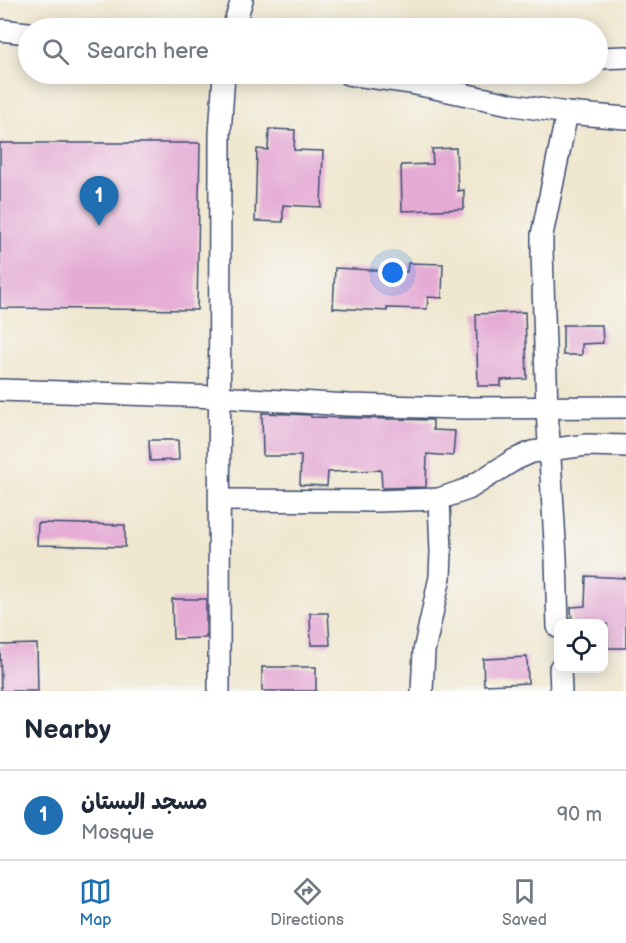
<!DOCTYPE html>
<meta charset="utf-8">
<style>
:root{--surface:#fff;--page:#f6f6f7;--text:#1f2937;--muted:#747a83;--line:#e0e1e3;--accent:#1f6fb2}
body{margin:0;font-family:"Balsamiq Sans","Playpen Sans Arabic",sans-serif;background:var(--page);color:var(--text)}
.controls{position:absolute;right:18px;bottom:18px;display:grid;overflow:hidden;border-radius:12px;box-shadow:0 3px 15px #0003}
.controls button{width:54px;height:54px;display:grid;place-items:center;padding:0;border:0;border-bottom:2px solid var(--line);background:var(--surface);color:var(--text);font:30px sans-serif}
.you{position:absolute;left:393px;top:273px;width:21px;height:21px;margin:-15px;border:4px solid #fff;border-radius:50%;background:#1a73e8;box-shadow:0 0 0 9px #1a73e833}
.badge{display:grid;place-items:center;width:39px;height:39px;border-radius:50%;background:var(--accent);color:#fff;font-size:20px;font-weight:700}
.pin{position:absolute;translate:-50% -50px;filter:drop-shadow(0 2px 3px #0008)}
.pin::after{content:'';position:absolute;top:32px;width:21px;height:18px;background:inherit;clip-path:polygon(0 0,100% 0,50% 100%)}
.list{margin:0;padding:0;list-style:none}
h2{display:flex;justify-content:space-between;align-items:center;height:78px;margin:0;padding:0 24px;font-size:26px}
h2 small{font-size:20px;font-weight:400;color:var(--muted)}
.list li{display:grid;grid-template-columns:39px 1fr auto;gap:18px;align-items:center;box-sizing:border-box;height:90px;padding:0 24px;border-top:2px solid var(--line)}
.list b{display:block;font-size:22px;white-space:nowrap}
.list p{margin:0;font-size:20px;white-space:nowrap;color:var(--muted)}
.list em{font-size:20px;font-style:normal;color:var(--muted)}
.icon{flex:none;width:33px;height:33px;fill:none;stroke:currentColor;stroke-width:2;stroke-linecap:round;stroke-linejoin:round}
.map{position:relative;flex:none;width:626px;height:691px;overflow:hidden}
.search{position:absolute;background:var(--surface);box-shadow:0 3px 15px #0003;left:18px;right:18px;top:18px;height:66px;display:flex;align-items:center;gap:15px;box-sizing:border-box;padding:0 21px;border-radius:33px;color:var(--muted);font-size:22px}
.sheet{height:168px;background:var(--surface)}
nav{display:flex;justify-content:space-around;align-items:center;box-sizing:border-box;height:84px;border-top:2px solid var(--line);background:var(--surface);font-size:16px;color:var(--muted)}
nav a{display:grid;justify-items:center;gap:3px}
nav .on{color:var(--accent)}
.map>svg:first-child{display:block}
.building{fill:#e5abd5}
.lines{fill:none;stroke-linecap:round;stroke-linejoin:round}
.street-casing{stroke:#3b4b6f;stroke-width:24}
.street{stroke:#fff;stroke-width:21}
</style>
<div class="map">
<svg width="626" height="691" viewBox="0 0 626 691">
<rect width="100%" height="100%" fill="#f6f6f2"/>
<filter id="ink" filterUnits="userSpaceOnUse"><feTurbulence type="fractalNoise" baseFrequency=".0167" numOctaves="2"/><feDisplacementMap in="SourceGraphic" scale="12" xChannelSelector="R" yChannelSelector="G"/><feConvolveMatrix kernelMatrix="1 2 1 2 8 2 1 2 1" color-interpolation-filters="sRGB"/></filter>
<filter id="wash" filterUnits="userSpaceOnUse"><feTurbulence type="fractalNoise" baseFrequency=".008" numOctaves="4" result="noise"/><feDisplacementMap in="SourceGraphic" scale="24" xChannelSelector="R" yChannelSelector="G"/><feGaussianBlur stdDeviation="1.35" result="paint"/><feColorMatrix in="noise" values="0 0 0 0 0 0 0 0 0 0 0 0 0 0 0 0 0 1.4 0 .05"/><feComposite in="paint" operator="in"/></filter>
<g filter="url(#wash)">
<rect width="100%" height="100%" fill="#f0e7d0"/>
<g id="blocks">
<!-- building -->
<g class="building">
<polygon points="269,129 295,130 294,150 323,151 321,207 283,205 283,222 255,221 257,149 268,150"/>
<polygon points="0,143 200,143 197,310 0,308"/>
<polygon points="456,148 458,191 464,190 464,209 402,211 401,165 433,164 432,149"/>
<polygon points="408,263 443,264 442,298 428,297 427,309 387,308 387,311 333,308 335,268 407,272"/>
<polygon points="525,312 527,379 501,380 501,386 478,386 476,314"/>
<polygon points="563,325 602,325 603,343 582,344 582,355 563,355"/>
<polygon points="262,413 311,415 311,417 433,420 433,430 455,431 453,456 427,454 426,487 382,488 381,470 328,472 327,486 300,485 301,456 263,456"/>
<polygon points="149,440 178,440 179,460 150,461"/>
<polygon points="38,523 125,525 125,547 37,545"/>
<polygon points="586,576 626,578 626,648 608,648 607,624 572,624 571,607 585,606"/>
<polygon points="172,599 206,599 206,638 173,639"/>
<polygon points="310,613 328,613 330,645 311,645"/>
<polygon points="37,644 38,691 1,691 0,645"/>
<polygon points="527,657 528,683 484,685 483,659"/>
<rect x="262" y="667" width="54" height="24"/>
</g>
</g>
</g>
<g filter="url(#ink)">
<use href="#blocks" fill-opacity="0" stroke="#3b4b6f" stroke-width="1.5"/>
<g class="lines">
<defs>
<g id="street">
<polyline points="233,28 242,0"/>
<polyline points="0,30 28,33"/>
<polyline points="598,58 626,57"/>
<polyline points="348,74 411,83 514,105 567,113 626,118"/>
<polyline points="0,390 219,397 348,405 459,408 626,407"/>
<polyline points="220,500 376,501 439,499 468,489 514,460 532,452 587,445 626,446"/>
<polyline points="558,627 556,558 547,409 542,251 542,235 567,113"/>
<polyline points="560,668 561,691"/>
<polyline points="219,691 220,134 224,74"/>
<polyline points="422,691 424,651 440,577 441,552 439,499"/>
</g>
</defs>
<!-- street casing -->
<use href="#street" class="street-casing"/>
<!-- street -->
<use href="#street" class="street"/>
</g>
</g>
</svg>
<div class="controls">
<button><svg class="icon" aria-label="locate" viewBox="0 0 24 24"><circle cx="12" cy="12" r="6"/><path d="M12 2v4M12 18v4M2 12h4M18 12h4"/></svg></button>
</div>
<div class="you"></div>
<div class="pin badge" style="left:99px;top:226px">1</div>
<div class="search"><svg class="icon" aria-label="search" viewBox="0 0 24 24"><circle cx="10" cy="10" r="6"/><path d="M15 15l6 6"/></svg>Search here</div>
</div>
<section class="sheet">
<h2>Nearby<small></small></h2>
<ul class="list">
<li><span class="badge">1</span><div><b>مسجد البستان</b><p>Mosque</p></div><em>90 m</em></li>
</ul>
</section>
<nav>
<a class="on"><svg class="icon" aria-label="map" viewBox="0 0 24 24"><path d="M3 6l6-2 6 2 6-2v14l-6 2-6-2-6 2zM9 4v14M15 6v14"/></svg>Map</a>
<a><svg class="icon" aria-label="directions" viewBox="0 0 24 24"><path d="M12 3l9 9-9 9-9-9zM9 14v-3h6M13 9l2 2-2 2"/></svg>Directions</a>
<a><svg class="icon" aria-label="saved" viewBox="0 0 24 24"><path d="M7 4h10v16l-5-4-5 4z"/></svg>Saved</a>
</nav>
